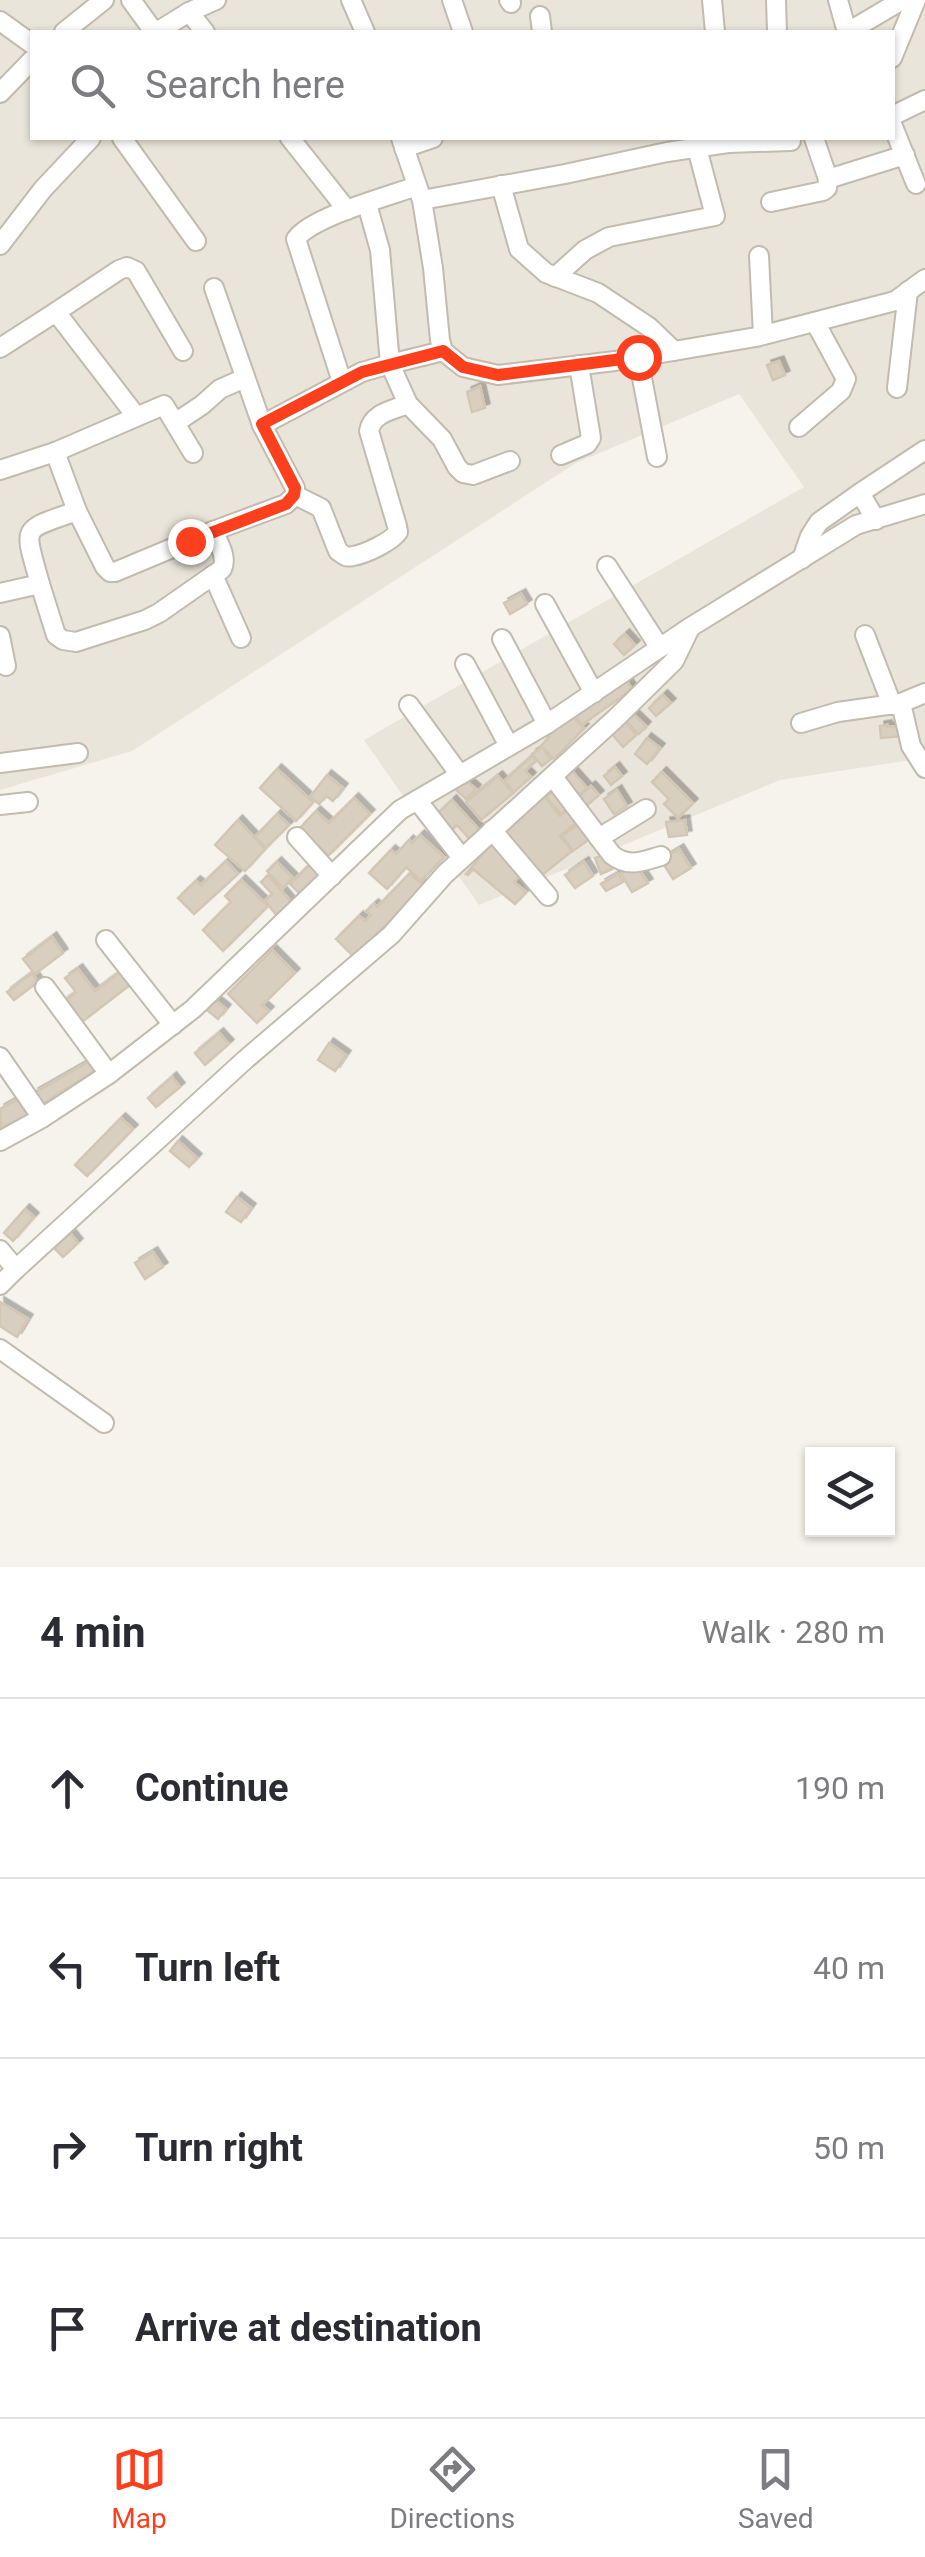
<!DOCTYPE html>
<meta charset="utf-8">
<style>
:root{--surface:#fff;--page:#f7f7f7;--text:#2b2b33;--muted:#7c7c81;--line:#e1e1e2;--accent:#fc3f1d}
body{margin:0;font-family:Roboto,sans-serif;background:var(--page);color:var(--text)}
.controls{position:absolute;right:30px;bottom:30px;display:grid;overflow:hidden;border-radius:0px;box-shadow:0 2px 8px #0004}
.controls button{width:90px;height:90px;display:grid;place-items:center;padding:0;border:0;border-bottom:2px solid var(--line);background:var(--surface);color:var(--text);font:50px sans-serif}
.stop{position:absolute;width:30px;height:30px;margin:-22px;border:8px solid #fc3f1d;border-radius:50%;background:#fff}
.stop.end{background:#fc3f1d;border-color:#fff;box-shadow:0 2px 10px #0008}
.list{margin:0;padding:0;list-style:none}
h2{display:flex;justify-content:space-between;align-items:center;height:130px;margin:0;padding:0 40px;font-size:42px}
h2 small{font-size:32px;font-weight:400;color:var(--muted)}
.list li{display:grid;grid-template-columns:65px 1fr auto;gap:30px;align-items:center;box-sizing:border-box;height:180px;padding:0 40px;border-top:2px solid var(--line)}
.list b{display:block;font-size:38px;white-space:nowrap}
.list em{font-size:32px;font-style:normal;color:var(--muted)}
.icon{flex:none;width:55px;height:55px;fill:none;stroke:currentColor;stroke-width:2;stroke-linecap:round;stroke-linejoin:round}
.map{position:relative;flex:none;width:925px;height:1567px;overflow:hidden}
.search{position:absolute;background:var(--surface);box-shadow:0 2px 8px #0004;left:30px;right:30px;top:30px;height:110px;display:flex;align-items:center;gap:25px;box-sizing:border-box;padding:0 35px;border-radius:0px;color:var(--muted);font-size:38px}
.sheet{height:850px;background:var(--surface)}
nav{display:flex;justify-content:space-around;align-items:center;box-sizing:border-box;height:140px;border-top:2px solid var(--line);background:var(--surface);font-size:28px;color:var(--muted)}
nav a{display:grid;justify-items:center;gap:5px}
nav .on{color:var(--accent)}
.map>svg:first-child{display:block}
.residential{fill:#eae5da;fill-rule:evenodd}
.building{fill:#d8cfc1;stroke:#d3c7b4;stroke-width:2.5;filter:url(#shadow)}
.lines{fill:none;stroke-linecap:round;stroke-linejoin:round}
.minor-casing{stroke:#c2bbae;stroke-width:22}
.minor{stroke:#fff;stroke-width:18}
.route{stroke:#fc3f1d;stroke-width:12}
</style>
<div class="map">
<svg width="925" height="1567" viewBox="0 0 925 1567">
<defs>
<filter id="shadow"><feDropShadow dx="4.5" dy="-4.5" stdDeviation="0" flood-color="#0004"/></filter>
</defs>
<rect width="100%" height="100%" fill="#f6f3ec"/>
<!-- residential -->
<path class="residential" d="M0,0H925V758L780,780L479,905L364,740L804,487L739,394L576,463L132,751L0,790ZM32,32H892V138H32Z"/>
<!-- building -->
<g class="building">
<polygon points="779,361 785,375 773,380 767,365"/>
<polygon points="480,386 485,408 472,412 467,392"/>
<polygon points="521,594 527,604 510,614 504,603"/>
<polygon points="625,634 635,645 624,655 614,644"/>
<polygon points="622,675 632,689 582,725 571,711"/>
<polygon points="663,695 671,703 656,716 649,708"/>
<polygon points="630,711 646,726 639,734 623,718"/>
<polygon points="569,713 584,728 554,759 541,746 549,737 547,735"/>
<polygon points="625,721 636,735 623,747 611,733"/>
<polygon points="887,725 887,727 902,726 902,736 881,738 880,726"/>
<polygon points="647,738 660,748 647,764 635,754"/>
<polygon points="542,747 551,759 542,766 532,754"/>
<polygon points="532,756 536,761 525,771 531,777 514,792 504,781"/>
<polygon points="615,767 622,776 611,785 604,776"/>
<polygon points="277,769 313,802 296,821 260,788"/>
<polygon points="572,771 587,788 576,798 561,781"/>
<polygon points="662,772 693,803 678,818 664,804 669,799 652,782"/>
<polygon points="327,775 343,788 333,801 326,796 319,804 310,797"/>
<polygon points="498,776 513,793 481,820 466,802"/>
<polygon points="462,777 476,789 466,799 453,787"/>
<polygon points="591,786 599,795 585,807 577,798"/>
<polygon points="557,788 571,804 561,814 546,797"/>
<polygon points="617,790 627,806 614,814 604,799"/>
<polygon points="543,795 560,816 572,806 582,818 560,836 572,851 537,879 497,834"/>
<polygon points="354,798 370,814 328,856 300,828 316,811 329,823"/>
<polygon points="452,800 482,833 472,842 457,825 447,834 433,818"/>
<polygon points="277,814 289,825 266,848 255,837"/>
<polygon points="238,820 265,849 245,871 215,845"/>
<polygon points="584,820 595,835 573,851 562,836"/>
<polygon points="685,820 687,835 669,837 666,822"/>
<polygon points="420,835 444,857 421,881 406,867 387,889 369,873 391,850 396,854 409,840 412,843"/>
<polygon points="494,841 522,873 514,882 526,892 515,904 473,869 468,875 466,874"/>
<polygon points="679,849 691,868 673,879 661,860"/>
<polygon points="606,854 612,869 601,874 595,858"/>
<polygon points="226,861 238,874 194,914 178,898 196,881 201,885"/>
<polygon points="277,862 293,878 283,888 267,871"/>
<polygon points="584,862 593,876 575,888 565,875"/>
<polygon points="310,864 321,875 301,895 290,884"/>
<polygon points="636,865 648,883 632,892 621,874"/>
<polygon points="410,873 424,887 354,957 336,939 359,916 365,921 371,915 366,911 374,904 377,907"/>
<polygon points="618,874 623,882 606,891 601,884"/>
<polygon points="268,875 293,904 278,917 265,901 272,894 261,882"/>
<polygon points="241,880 268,906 223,951 203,930 231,902 225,896"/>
<polygon points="52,937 63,953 35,974 23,959"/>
<polygon points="272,950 295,973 262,1005 269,1011 257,1023 228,994"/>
<polygon points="78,969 95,991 120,972 130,985 78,1025 62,1003 76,992 65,978"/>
<polygon points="32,973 38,982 14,1000 7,992"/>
<polygon points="215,1000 226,1009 218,1019 207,1010"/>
<polygon points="219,1033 229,1044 205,1065 195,1053"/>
<polygon points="329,1043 346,1055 335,1071 318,1060"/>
<polygon points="90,1061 96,1070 42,1104 34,1093"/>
<polygon points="172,1077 180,1087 156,1107 148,1098"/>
<polygon points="21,1097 30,1113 1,1128 0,1109"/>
<polygon points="121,1118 133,1129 87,1176 75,1165"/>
<polygon points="178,1141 197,1158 189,1167 170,1151"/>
<polygon points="237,1197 251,1208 241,1222 226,1212"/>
<polygon points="25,1209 34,1217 13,1241 4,1233"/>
<polygon points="70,1233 78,1243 63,1257 54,1248"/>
<polygon points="153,1252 163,1267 145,1279 135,1263"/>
<polygon points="0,1302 28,1319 17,1337 0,1326"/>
</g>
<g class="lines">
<defs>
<g id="minor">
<polyline points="131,0 152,29 160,30 189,12 205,32"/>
<polyline points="351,0 365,32"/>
<polyline points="452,0 463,32"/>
<polyline points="509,0 511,3"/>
<polyline points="712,0 715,32"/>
<polyline points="776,0 777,32"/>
<polyline points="838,0 847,32"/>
<polyline points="189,12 216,0"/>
<polyline points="540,16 542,32"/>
<polyline points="0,21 32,44"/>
<polyline points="64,32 104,0"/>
<polyline points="848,32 902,0"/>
<polyline points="892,58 916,0"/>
<polyline points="0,93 32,60"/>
<polyline points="892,116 925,100"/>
<polyline points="892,124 916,184"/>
<polyline points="122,138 196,241"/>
<polyline points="290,138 347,210"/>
<polyline points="401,138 422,200 433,268 440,340 443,351 463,367 498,375 615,361 756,337 895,301 925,279"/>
<polyline points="404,148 433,138"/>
<polyline points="828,179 905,155"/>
<polyline points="501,185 519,249 546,273 598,293 649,327 674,351"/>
<polyline points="422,200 565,174 667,152 728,143 791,141"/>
<polyline points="771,202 823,191 827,188 828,179 814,138"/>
<polyline points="0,245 43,189 91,138"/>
<polyline points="759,256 763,335"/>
<polyline points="555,277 585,250 609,237 715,216 697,148"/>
<polyline points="214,288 262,425"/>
<polyline points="56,312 119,270 127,267 136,271 183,351"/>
<polyline points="0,348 56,312 136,416"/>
<polyline points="443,351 390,364 408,404 442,439 457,467 463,473 473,475 510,461"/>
<polyline points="638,357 657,457"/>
<path d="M342,382L296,239C311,217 389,196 417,186"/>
<polyline points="897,388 908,291"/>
<polyline points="175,423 202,405 220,389 245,378"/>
<polyline points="799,427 841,391 846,379 815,322"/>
<polyline points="55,452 77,511 105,567 110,572 115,572 213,531 286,504 295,495 295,488 262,425 362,372 390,364 380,250 367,204"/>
<polyline points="561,455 587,444 591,438 579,365"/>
<polyline points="0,470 55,452 164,405 193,453"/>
<path d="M295,495L321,508L338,551C344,555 345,558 353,556C366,554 392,541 398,532L397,526L369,431C372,413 393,410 408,404"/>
<polyline points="876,520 860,493 925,450"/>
<polyline points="802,559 810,536 819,522 860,493"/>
<polyline points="607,566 660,648"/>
<polyline points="213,575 241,638"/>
<path d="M40,584C24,525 19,531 77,511"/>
<path d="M0,593L40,584L56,635L63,640L76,642L145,620L159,613L222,569C228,557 218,542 213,531"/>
<polyline points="545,604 594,693"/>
<polyline points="865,635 892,705"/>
<polyline points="0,636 6,666"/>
<polyline points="502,639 547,724"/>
<polyline points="465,664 509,746"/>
<polyline points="901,703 911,746 925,768"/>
<polyline points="409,705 460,775"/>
<polyline points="801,723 838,712 901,703 925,693"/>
<polyline points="0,763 78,753"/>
<path d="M553,777L612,855C629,868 643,861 661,856"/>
<polyline points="417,800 462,858"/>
<polyline points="0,805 28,802"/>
<polyline points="492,830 548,896"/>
<polyline points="297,837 332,876"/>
<polyline points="599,838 646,809"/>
<polyline points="106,940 173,1025"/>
<polyline points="45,987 109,1074"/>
<polyline points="0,1057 42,1118"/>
<polyline points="0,1141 42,1118 109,1074 193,1009 400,810 547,724 689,628 856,525 925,504"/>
<polyline points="0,1250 16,1269 246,1059 391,935 445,874 615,719 674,661 689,630"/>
<polyline points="0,1285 16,1269"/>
<polyline points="0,1349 104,1423"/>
</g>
</defs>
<!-- minor casing -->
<use href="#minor" class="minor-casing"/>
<!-- minor -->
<use href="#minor" class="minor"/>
</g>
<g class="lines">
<!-- route -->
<polyline class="route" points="190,541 286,504 294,495 295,488 262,424 362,372 443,351 463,367 498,375 638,357"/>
</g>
</svg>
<div class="controls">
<button><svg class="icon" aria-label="layers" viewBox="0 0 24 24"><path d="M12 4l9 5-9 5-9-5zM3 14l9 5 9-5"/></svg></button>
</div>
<div class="stop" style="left:638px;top:357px"></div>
<div class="stop end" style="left:190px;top:541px"></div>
<div class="search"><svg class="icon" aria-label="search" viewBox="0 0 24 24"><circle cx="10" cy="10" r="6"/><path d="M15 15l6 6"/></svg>Search here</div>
</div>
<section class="sheet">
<h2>4 min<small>Walk · 280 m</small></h2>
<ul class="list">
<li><svg class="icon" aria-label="ahead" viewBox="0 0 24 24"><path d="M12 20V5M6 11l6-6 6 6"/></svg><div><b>Continue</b></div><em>190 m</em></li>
<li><svg class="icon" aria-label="left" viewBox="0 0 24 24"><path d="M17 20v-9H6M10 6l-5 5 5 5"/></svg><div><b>Turn left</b></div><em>40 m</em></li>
<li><svg class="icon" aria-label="right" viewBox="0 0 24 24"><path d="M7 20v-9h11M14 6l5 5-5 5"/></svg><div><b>Turn right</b></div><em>50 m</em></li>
<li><svg class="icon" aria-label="arrive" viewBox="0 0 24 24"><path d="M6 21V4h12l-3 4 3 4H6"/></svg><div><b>Arrive at destination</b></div></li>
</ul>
</section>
<nav>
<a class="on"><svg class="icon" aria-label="map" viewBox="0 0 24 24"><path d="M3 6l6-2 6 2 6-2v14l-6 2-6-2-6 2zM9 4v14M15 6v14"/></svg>Map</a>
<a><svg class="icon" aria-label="directions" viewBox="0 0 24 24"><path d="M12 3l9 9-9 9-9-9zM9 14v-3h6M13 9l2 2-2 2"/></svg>Directions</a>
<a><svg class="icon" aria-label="saved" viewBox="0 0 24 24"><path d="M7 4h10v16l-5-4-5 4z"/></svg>Saved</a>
</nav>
